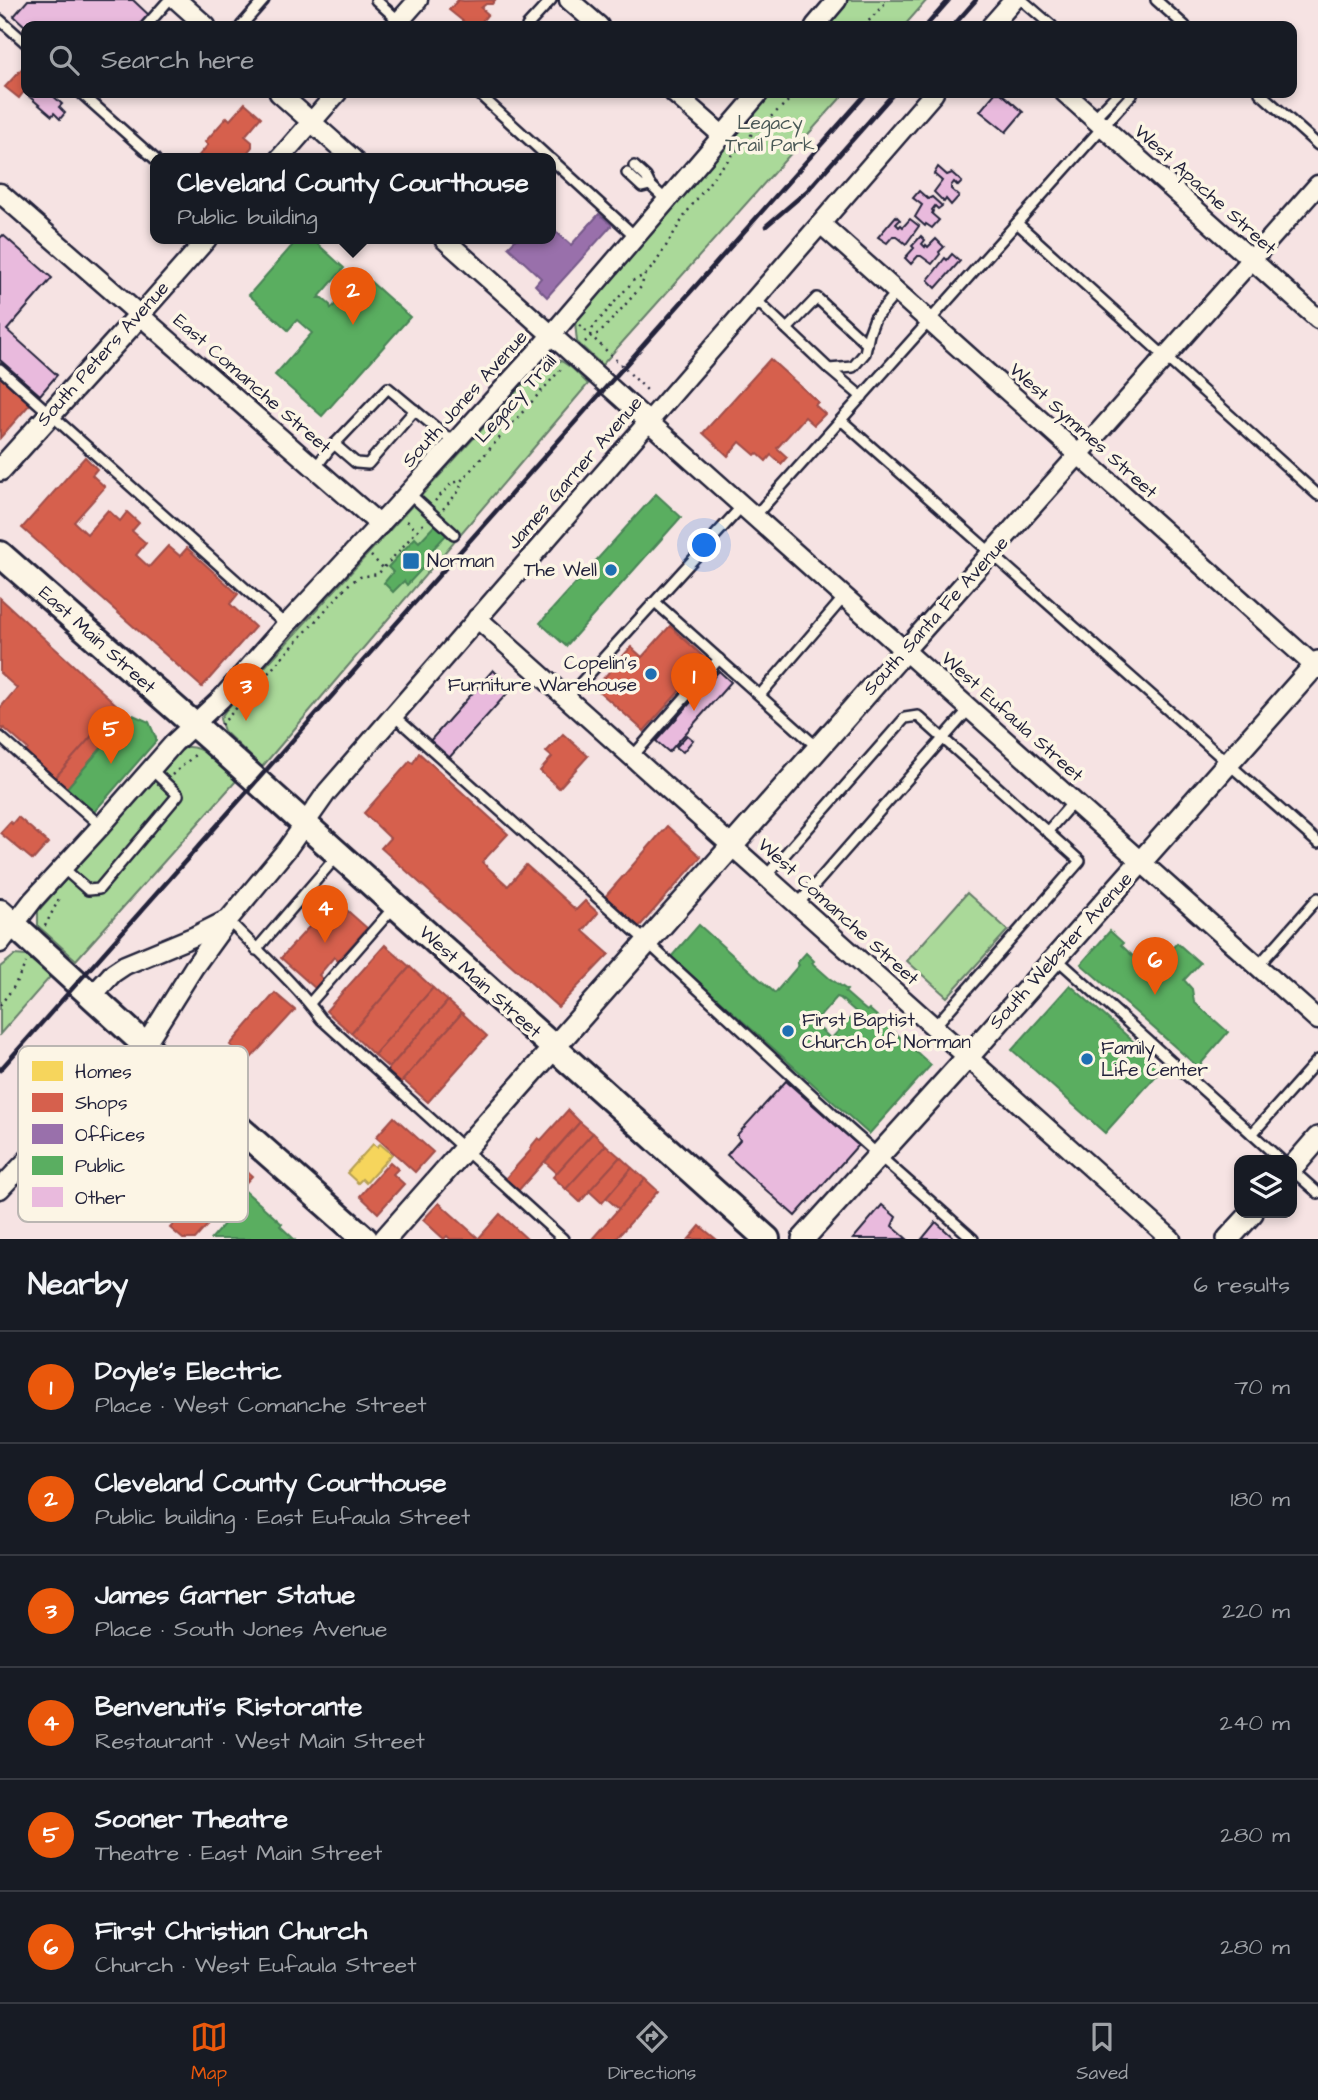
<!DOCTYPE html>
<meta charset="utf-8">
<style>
:root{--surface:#171b24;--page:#20242c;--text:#f1f3f6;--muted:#9ea1a6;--line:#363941;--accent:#ea580c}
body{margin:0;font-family:"Architects Daughter",sans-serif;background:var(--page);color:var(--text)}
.controls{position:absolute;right:21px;bottom:21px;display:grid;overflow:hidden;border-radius:14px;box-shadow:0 4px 10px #0003}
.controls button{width:63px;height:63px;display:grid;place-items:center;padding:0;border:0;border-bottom:2px solid var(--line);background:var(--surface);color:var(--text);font:35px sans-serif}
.you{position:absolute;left:705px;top:546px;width:24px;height:24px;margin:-18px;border:5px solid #fff;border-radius:50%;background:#1a73e8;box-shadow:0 0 0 10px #1a73e833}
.badge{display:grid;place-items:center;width:46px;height:46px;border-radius:50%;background:var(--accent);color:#fff;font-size:23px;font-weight:700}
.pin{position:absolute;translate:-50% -58px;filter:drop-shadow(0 2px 4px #0008)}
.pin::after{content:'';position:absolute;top:37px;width:24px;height:21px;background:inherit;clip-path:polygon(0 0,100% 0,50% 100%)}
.popup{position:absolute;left:150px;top:153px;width:406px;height:91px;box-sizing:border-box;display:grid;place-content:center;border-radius:14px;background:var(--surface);filter:drop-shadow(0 2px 5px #0005);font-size:23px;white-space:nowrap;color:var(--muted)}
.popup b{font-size:26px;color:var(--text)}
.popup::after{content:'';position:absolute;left:50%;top:100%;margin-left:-14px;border:14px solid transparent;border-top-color:var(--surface)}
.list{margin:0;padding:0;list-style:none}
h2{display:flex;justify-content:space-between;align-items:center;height:91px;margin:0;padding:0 28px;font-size:30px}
h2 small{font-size:23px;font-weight:400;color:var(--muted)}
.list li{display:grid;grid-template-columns:46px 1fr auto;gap:21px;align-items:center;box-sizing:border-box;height:112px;padding:0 28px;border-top:2px solid var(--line)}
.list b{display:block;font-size:26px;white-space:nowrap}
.list p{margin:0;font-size:23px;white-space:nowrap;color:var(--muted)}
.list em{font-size:23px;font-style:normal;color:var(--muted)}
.icon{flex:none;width:38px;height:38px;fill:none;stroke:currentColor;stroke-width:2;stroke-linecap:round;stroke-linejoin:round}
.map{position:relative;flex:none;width:1318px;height:1239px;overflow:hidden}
.search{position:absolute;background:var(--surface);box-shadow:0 4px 10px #0003;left:21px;right:21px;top:21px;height:77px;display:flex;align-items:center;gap:18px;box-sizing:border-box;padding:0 24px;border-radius:14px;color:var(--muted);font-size:26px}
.sheet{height:763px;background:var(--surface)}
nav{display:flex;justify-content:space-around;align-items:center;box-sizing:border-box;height:98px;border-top:2px solid var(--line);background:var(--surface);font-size:19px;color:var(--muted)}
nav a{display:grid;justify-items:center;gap:4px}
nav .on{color:var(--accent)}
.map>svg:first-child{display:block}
.green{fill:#aad999;stroke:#667e6a;stroke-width:2}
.homes{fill:#f6d55c;stroke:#b69f52;stroke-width:2}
.shops{fill:#d6604d;stroke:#a04d48;stroke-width:2}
.offices{fill:#9970ab;stroke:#755989;stroke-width:2}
.public{fill:#5aae61;stroke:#498456;stroke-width:2;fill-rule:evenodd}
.building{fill:#e9badd;stroke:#22223b;stroke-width:2}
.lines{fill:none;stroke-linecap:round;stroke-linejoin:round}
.service-casing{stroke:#22223b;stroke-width:14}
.minor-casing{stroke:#22223b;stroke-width:23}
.tertiary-casing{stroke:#22223b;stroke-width:26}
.secondary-casing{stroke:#22223b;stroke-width:30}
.path{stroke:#22223b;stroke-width:2.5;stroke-dasharray:2 5;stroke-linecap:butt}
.service{stroke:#fcf5e5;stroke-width:9}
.minor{stroke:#fcf5e5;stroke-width:18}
.tertiary{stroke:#fcf5e5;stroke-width:21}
.secondary{stroke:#fcf5e5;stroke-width:24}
.rail{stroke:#22223b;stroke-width:4.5}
.poi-dot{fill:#1f6fb2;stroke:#fcf5e5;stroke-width:2.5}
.labels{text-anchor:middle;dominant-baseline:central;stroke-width:7;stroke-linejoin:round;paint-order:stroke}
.park-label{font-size:19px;fill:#4b5957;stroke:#fcf5e5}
.street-label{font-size:19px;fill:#22223b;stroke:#fcf5e5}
.poi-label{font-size:19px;fill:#22223b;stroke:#fcf5e5;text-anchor:start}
.key{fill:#fcf5e5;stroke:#bbb6b2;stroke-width:2}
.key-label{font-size:19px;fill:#22223b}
</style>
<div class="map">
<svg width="1318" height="1239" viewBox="0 0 1318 1239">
<rect width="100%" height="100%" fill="#f6e3e3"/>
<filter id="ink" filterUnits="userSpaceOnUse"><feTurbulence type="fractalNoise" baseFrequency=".0143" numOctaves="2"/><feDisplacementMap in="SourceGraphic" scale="14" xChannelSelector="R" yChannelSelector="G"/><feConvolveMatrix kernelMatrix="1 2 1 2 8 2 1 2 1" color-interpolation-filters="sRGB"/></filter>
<g filter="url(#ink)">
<!-- green -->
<g class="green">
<polygon points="848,0 927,0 904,26 826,26"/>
<polygon points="769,93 845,93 602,365 577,342 575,322 580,314"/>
<path d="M556,359C569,363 578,374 588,384L262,767L224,731L220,719L226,710C330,594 436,481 540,365Z"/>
<path d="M187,747C206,746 223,769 236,781L76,960L38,926V911L178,752Z"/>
<polygon points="967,893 1008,930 947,997 907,961"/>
<polygon points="15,955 26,956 51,976 0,1034 0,967"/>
</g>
<!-- homes -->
<polygon class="homes" points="373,1144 377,1147 380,1144 392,1154 366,1183 362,1179 358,1183 347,1173"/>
<!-- shops -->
<g class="shops">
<polygon points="458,0 464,1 495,0 492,4 486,4 481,8 488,14 478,26 469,26 449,10"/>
<polygon points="26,64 26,89 19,98 5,87"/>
<polygon points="245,103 261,117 245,136 252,142 252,147 242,159 196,159 208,145 205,142 227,117 230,120"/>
<polygon points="770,359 818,402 815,405 825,414 814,425 805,417 777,448 787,457 781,464 771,455 766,461 757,453 755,455 740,442 728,456 703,433"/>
<polygon points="0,377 30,404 0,438"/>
<polygon points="85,457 97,469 92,475 105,487 74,522 87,534 108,510 120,521 127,512 139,523 132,531 146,543 136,555 149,567 168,546 180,556 187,548 238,594 230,604 255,627 202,687 22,528"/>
<polygon points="0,598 118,706 55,778 26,752 28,749 4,728 3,730 0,727 0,708 17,688 0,673"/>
<polygon points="670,626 707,660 644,731 595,688 631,647 642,657"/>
<polygon points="118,706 129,716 67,788 55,778"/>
<polygon points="563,734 588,756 559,788 540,771 552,757 546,752"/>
<polygon points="419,753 508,834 482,862 508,886 526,865 576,910 585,901 598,913 583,931 609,954 558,1007 381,848 390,838 364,813 410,761 413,763"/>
<polygon points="18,817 48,843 33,860 0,833 10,822 12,824"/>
<polygon points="667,826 701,857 638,928 604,898"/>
<polygon points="323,889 367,928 338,961 334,957 319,975 323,979 315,988 281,958 318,917 307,907"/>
<polygon points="385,945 410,967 351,1033 326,1011"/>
<polygon points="410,967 433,988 374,1055 351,1033"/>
<polygon points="433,988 448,1001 389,1068 374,1055"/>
<polygon points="275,993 295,1010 230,1081 219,1072 237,1051 230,1045"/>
<polygon points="448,1001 462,1013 399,1085 385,1073"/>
<polygon points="462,1013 487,1036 428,1102 403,1080"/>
<polygon points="168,1101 252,1176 195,1239 183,1239 170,1228 178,1219 114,1162"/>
<polygon points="568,1110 580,1122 517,1192 504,1180 531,1150 530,1148 538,1138 541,1140"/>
<polygon points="394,1117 433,1152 415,1172 376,1137"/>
<polygon points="580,1122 593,1133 557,1173 545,1162"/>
<polygon points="593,1133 606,1145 566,1189 553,1177"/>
<polygon points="606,1145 620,1157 580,1202 566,1189"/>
<polygon points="620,1157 632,1168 602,1203 589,1191"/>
<polygon points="390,1162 398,1169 393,1174 404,1184 378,1213 360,1196"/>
<polygon points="632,1168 645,1179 619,1209 606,1198"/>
<polygon points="645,1179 658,1191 616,1239 592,1239"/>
<polygon points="439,1203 477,1237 476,1239 450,1239 447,1236 444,1239 423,1220"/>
<polygon points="500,1214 527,1239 478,1239"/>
<polygon points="700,1226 716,1239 689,1239"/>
</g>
<!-- offices -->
<polygon class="offices" points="599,214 612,225 547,297 535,285 541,278 508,247 516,239 551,239 551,227 571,245"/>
<!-- public -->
<g class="public">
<polygon points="298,239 312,239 344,268 318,298 322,298 330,305 331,309 362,274 410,317 322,416 275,375 312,333 297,320 288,330 249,295"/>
<polygon points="656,494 681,517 566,646 540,623"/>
<polygon points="436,524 447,534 430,552 434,556 407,585 404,581 393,592 384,583 393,572 388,567 415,538 419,542"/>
<polygon points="133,715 149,722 156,738 156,741 94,812 67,788 129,716"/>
<path d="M699,925L775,993L799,965L797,963L806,953L814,961L812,963L829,978L847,990L845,992L861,1006L867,1011L869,1009L931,1065L869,1134L671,957ZM837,997L840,998L856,1012L831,1039L814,1023Z"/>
<polygon points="1110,931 1123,943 1121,945 1150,972 1177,943 1200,963 1184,980 1192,989 1194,1002 1228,1032 1198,1067 1081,964"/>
<polygon points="1070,985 1163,1068 1105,1133 1012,1050"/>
<polygon points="243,1189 282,1224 280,1226 294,1239 211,1239 231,1216 224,1209"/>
</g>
<!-- building -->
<g class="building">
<polygon points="28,0 133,0 151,17 143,26 26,27 14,16"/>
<polygon points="26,89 26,93 50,93 62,104 59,107 65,113 60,119 54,113 52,116 24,92"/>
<polygon points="995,93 1001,93 1023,112 1006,132 980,111"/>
<polygon points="938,167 947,175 952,173 962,182 958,186 954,182 951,186 951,189 959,196 951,205 946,199 944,202 934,192 942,181 934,174"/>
<polygon points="919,191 928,199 932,197 942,206 938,209 935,206 932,210 933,211 932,214 939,220 932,228 926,224 925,226 915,217 922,205 913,198"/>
<polygon points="896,216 900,220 896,224 899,227 901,225 903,227 910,219 919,226 906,244 896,236 893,236 887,243 878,237"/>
<polygon points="3,235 52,278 7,330 57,375 40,395 0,360 0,238"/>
<polygon points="921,236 925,240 922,244 925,247 926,245 928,247 936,239 944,247 939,252 940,254 932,264 921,256 918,256 911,264 905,258 914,248 912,246"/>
<polygon points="952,254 960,261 936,288 928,280 945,258 947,260"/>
<polygon points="493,670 512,688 448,759 429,742"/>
<polygon points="719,671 731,682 669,752 656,741"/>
<polygon points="687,735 693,740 683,752 676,747"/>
<polygon points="786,1081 858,1145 795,1216 727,1155 740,1140 737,1135"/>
<polygon points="882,1205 896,1217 892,1226 907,1239 853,1239"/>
<polygon points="936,1222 955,1239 922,1239"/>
</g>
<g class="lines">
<defs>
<g id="service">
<polyline points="376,0 401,23"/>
<polyline points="1022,0 1052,26"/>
<polyline points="1156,0 1185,26"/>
<polyline points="0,20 26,43"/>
<polyline points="146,26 169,0"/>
<polyline points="241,26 264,0"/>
<polyline points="527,26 551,0"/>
<polyline points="81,93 155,159"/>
<polyline points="478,93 550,159"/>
<polyline points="1260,93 1318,145"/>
<polyline points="1094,118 1118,93"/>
<polyline points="551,159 636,237"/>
<polyline points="634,166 646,177 650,185 667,201"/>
<polyline points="627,173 642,187 650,185"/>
<polyline points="1017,223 1318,495"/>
<polyline points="754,298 829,369 853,367 865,353 869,334 875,318 897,292"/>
<polyline points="787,329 817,298 867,344"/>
<polyline points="0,369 286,625"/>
<polyline points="829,369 862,397"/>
<polyline points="841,420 1318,843"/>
<polyline points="334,444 356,463 368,464 415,410"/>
<polyline points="315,468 328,451 388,388 454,443"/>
<polyline points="409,493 454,534"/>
<polyline points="755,516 1133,93"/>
<polyline points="655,602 817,747"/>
<polyline points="760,695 845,596"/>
<polyline points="567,698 743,505"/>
<polyline points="393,715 647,942 849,1129 973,1239"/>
<polyline points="0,737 101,826"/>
<polyline points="632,757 719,659"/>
<polyline points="1047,832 1074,801"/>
<polyline points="63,868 88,890 99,889 178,795 151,769"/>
<polyline points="766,876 905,718 918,716 1080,861 935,1026"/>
<polyline points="798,904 970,708"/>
<path d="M228,920C259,952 295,983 321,1019L563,1239"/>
<polyline points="256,950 337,856"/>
<polyline points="1056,958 1281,1160"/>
<polyline points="1258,966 1318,898"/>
<polyline points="310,1003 394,907"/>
<polyline points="1252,1134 1318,1060"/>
<polyline points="1292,1170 1318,1193"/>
</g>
<g id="minor">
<polyline points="177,0 206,26"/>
<polyline points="569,0 599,26"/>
<polyline points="395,26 418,0"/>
<polyline points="815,26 837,0"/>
<polyline points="991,26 1014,0"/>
<polyline points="279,93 353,159"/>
<polyline points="674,93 723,136"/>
<polyline points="1065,93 1318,319"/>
<polyline points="279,159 337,93"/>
<polyline points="0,193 380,525"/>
<polyline points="821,224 1318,669"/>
<polyline points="444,239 1318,1020"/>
<polyline points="140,315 207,239"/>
<polyline points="477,618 1171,1239"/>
<polyline points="905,650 1318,185"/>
<polyline points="0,943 33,900 101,826 174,743 221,699 286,625 394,509 535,354 759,93"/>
<polyline points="92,996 113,973 125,965 195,936 225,921"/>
<polyline points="0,1189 31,1156 69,1127 131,1064 145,1045 194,967 228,920 287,849 327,792 934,93"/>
</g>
<g id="tertiary">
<polyline points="0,470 140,315"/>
<polyline points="1292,1168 1318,1138"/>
<polyline points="385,1239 905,650"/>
<polyline points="803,1239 957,1069 1318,662"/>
<polyline points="1228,1239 1252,1213"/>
</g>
<g id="secondary">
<polyline points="0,554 209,738 767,1239"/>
<polyline points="0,912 145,1045 365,1239"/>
</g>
</defs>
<!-- service casing -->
<use href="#service" class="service-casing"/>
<!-- minor casing -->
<use href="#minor" class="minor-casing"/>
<!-- tertiary casing -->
<use href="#tertiary" class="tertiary-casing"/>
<!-- secondary casing -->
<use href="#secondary" class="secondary-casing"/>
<!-- path -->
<g class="path">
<polyline points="864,26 888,0"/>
<polyline points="580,325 650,393"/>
<polyline points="591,336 593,327 634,280 645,275 655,264 687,212 719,170 752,134 797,93"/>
<polyline points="585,342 591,336 600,333 641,287 645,275"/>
<polyline points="435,501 452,483 461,481"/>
<polyline points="443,509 460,490 461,481 562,368"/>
<polyline points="407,521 417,531"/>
<polyline points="371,556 383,568"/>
<polyline points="221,725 350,583 360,577 378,574 424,523"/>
<polyline points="172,775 196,754"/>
<polyline points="45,926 61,895"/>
<polyline points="0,1005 13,988 26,963"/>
</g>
<!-- service -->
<use href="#service" class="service"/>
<!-- minor -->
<use href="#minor" class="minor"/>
<!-- tertiary -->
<use href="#tertiary" class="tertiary"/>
<!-- secondary -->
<use href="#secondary" class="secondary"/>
<!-- rail -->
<g class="rail">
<polyline points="926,26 949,0"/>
<polyline points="953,26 976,0"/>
<polyline points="766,226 807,191 894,93"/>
<polyline points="0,1070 867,93"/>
</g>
</g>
</g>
<!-- markers -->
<g class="poi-dot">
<rect x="402" y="552" width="18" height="18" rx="3.5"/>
<circle cx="611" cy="570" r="7"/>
<circle cx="651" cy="674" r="7"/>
<circle cx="788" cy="1031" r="7"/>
<circle cx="1087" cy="1059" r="7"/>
</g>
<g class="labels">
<!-- park labels -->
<g class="park-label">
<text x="770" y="123">Legacy<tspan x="770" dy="22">Trail Park</tspan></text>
</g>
<!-- street labels -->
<g class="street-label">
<text transform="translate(1205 190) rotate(42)">West Apache Street</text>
<text transform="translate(103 354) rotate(-48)">South Peters Avenue</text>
<text transform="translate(252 384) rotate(41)">East Comanche Street</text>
<text transform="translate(465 399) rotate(-48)">South Jones Avenue</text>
<text transform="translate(516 399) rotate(-48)">Legacy Trail</text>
<text transform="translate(1083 431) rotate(42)">West Symmes Street</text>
<text transform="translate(575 473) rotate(-49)">James Garner Avenue</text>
<text transform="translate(936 616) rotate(-48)">South Santa Fe Avenue</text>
<text transform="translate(97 640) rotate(42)">East Main Street</text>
<text transform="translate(1012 717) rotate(42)">West Eufaula Street</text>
<text transform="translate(838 912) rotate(42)">West Comanche Street</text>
<text transform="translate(1061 951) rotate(-48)">South Webster Avenue</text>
<text transform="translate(480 982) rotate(42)">West Main Street</text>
</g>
<!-- poi labels -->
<g class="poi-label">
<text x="427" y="561">Norman</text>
<text x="597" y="570" text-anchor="end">The Well</text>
<text x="637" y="663" text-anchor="end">Copelin's<tspan x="637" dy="22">Furniture Warehouse</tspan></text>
<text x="802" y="1020">First Baptist<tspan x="802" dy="22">Church of Norman</tspan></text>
<text x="1101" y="1048">Family<tspan x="1101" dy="22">Life Center</tspan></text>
</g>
</g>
<!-- legend -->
<rect x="18" y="1046" width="230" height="176" rx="10" class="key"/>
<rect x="32" y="1061" width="31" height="20" fill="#f6d55c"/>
<rect x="32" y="1093" width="31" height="19" fill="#d6604d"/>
<rect x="32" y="1124" width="31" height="20" fill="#9970ab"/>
<rect x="32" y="1156" width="31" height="19" fill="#5aae61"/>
<rect x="32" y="1187" width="31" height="20" fill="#e9badd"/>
<g class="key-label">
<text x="75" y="1078">Homes</text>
<text x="75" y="1109">Shops</text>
<text x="75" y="1141">Offices</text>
<text x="75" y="1172">Public</text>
<text x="75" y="1204">Other</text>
</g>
</svg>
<div class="controls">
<button><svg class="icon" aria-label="layers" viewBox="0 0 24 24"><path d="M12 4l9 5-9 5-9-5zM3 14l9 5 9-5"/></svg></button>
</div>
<div class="you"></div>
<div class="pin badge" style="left:694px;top:711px">1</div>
<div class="pin badge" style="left:353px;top:325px">2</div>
<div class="popup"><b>Cleveland County Courthouse</b>Public building</div>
<div class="pin badge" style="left:246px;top:721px">3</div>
<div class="pin badge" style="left:325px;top:943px">4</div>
<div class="pin badge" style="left:111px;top:764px">5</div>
<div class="pin badge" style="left:1155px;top:995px">6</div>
<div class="search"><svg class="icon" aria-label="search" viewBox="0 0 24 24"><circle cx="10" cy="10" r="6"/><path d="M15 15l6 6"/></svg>Search here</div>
</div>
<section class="sheet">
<h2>Nearby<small>6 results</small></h2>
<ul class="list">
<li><span class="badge">1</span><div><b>Doyle's Electric</b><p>Place · West Comanche Street</p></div><em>70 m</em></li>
<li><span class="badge">2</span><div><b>Cleveland County Courthouse</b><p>Public building · East Eufaula Street</p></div><em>180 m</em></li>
<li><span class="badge">3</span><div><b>James Garner Statue</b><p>Place · South Jones Avenue</p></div><em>220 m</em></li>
<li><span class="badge">4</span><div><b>Benvenuti's Ristorante</b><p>Restaurant · West Main Street</p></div><em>240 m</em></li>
<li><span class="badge">5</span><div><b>Sooner Theatre</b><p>Theatre · East Main Street</p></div><em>280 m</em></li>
<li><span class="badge">6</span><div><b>First Christian Church</b><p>Church · West Eufaula Street</p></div><em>280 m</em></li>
</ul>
</section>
<nav>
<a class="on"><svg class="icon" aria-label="map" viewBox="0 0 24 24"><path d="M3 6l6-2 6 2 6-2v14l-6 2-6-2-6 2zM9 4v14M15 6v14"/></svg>Map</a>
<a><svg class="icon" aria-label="directions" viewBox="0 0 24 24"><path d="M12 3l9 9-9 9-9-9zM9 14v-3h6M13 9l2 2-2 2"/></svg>Directions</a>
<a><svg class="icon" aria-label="saved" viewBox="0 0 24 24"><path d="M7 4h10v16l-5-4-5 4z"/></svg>Saved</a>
</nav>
